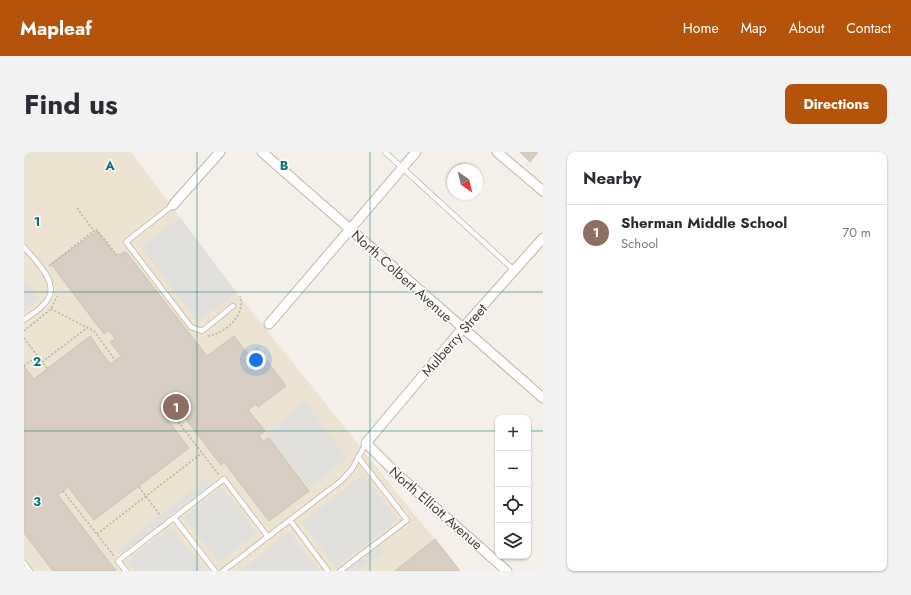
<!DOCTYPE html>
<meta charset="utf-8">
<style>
:root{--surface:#fff;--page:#f2f2f3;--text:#2b2b33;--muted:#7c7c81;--line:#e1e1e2;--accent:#b45309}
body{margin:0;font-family:Jost,sans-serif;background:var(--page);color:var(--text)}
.controls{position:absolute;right:12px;bottom:12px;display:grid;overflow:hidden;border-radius:8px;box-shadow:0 1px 3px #0004}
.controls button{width:36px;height:36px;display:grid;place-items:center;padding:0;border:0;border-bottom:1px solid var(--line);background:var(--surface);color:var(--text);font:20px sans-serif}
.compass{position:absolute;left:423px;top:12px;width:36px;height:36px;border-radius:50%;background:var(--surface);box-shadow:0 1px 3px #0004;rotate:145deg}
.you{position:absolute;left:232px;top:208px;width:14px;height:14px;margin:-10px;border:3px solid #fff;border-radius:50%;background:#1a73e8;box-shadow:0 0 0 6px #1a73e833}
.badge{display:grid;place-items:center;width:26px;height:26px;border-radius:50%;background:var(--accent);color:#fff;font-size:13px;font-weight:700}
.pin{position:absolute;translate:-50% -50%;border:2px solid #fff;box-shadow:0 1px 4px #0006}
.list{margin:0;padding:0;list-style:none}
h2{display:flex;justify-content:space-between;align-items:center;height:52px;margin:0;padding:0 16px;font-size:17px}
h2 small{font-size:13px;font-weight:400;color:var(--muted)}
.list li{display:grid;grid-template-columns:26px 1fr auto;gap:12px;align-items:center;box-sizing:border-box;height:56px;padding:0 16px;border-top:1px solid var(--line)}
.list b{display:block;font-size:15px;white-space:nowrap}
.list p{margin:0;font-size:13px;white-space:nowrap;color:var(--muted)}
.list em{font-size:13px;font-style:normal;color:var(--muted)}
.icon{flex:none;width:22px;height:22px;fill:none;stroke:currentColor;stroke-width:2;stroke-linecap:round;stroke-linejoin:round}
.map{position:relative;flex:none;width:519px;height:419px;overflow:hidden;border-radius:8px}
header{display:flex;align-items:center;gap:24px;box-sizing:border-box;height:56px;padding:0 20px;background:var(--accent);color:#fff}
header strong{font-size:19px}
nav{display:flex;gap:22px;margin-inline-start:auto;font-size:14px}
.intro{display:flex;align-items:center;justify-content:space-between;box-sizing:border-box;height:96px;padding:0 24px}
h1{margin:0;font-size:28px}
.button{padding:10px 18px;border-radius:8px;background:var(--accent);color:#fff;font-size:14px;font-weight:700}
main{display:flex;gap:24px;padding:0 24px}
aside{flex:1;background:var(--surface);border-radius:8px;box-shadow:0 1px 3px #0004}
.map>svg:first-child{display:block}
.education{fill:#ece3d3}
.parking{fill:#e2e0dd}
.building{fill:#d8cdc2;stroke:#d0c1b2}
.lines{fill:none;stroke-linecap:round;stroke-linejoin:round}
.service-casing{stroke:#bfb6ac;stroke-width:6}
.minor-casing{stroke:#bfb6ac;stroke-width:11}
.path{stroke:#c0b09d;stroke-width:1.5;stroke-dasharray:2 2;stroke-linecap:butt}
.service{stroke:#fff;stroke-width:4.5}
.minor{stroke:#fff;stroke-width:9}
.grid{fill:none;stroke:#0f766e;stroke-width:1;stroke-opacity:0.55}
.labels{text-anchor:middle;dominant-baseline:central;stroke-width:3;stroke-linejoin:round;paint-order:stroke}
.street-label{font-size:14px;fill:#473f37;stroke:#fff}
.grid-label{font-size:13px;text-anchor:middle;font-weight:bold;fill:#0f766e;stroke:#fff;stroke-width:3;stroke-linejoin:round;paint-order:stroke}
</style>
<header>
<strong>Mapleaf</strong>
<nav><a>Home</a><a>Map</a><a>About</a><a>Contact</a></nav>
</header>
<div class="intro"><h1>Find us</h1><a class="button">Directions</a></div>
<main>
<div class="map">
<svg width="519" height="419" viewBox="0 0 519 419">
<rect width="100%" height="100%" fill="#f4efe9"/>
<!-- education -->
<polygon class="education" points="0,0 107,0 212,140 436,419 0,419"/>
<!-- parking -->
<g class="parking">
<polygon points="156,65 212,140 174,170 117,95"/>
<polygon points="0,125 15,147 0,159"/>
<polygon points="281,250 323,306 285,335 242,281"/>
<polygon points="339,323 374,368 312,415 278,371"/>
<polygon points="185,325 189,331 98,402 94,396"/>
<polygon points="198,335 233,381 195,410 160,365"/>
<polygon points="147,375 181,419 111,419 103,409"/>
<polygon points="265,380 295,419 216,419"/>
<polygon points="355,393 360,399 334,419 322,419"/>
</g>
<!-- building -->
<g class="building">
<polygon points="496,0 514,0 506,10"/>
<polygon points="73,79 94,106 102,100 183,204 210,184 224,203 233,196 262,234 234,255 232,252 224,258 241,279 235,284 239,289 245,286 285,339 245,369 200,310 197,313 148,249 136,258 165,296 70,368 44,335 34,343 92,419 29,419 0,381 0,214 10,227 66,184 86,212 97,204 86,190 91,187 85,178 80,182 27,112"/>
<polygon points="411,387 436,419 371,419"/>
</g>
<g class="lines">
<defs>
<g id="service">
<polyline points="361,0 490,118"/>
<polyline points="149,53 102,90 167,175 178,179 209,154"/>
<path d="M0,95C10,107 35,130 24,147C19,156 8,162 0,168"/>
<polyline points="150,366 191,419"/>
<polyline points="266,368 304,419"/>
<polyline points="0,411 6,419"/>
<polyline points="102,419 94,409 200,327 244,385"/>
<polyline points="199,419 317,329 328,317 342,291"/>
<polyline points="316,419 383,368 334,305"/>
</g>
<g id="minor">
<polyline points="238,0 519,246"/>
<polyline points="473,0 519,39"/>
<polyline points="149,53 196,0"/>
<polyline points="245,172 392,0"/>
<polyline points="483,419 372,321 342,291 438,177 519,86"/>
</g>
</defs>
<!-- service casing -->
<use href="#service" class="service-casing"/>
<!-- minor casing -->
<use href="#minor" class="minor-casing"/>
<!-- path -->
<g class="path">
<polyline points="53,56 70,79"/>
<polyline points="25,114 72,77 94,104 100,100"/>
<polyline points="27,157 70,179 91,208"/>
<polyline points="0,179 27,157 33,144"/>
<path d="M184,184C202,181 222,163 216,144"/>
<polyline points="0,186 23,216"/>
<polyline points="18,210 63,176"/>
<polyline points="0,214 14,204"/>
<polyline points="142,254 195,323"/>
<polyline points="115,335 136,363"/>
<polyline points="39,339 90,404"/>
<polyline points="73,382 178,301"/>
</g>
<!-- service -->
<use href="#service" class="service"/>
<!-- minor -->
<use href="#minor" class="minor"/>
</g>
<!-- grid -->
<path class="grid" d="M173,0V419M346,0V419M0,140H519M0,279H474M504,279H519"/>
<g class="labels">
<!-- street labels -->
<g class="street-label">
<text transform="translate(378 124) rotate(42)">North Colbert Avenue</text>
<text transform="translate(430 188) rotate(-49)">Mulberry Street</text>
<text transform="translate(412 356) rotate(41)">North Elliott Avenue</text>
</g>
</g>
<g class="grid-label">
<text x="86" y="18">A</text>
<text x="260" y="18">B</text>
<text x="13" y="74">1</text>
<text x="13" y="214">2</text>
<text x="13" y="354">3</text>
</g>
</svg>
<div class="controls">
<button>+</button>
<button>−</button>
<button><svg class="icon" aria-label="locate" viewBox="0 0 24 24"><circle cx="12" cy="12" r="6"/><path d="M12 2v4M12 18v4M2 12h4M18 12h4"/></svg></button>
<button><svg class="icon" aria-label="layers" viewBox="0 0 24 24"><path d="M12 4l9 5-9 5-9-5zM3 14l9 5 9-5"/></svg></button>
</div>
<svg class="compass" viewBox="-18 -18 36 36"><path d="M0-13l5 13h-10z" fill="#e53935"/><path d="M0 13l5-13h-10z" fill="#7c7c81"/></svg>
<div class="you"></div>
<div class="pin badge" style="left:152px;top:255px;background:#8d6e63">1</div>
</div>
<aside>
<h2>Nearby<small></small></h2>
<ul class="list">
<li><span class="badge" style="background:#8d6e63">1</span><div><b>Sherman Middle School</b><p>School</p></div><em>70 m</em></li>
</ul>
</aside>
</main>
